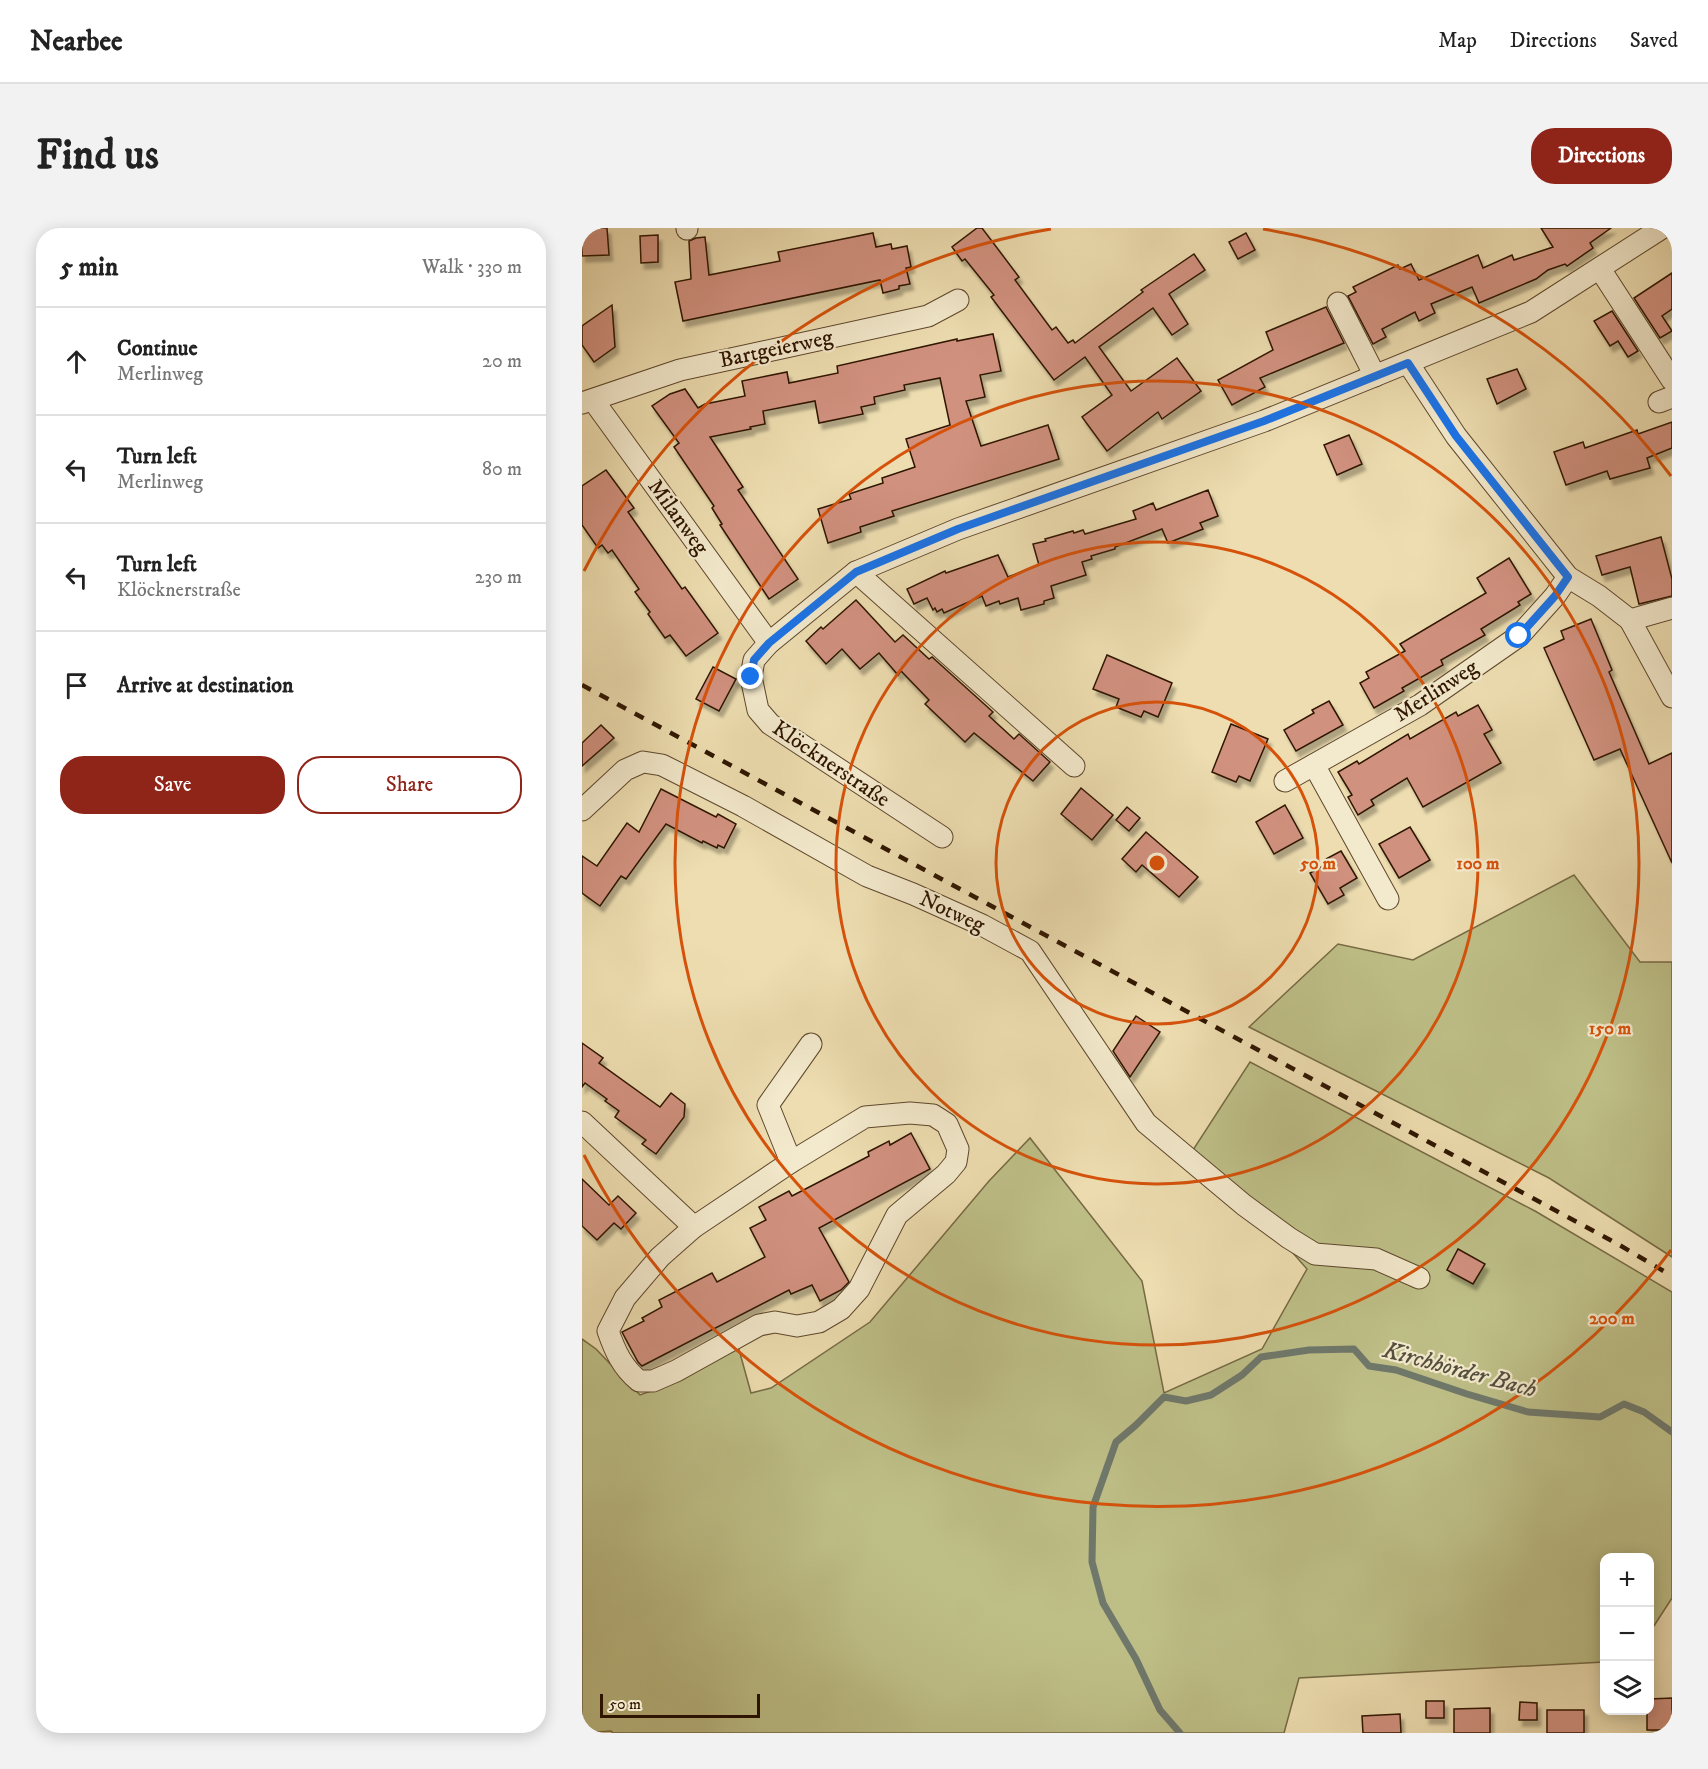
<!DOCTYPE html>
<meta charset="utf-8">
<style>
:root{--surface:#fff;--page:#f2f2f2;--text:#222;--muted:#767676;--line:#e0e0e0;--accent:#8f2418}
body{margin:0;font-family:"IM FELL DW Pica",serif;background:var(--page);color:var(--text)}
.controls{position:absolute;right:18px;bottom:18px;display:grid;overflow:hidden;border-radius:12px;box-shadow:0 3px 15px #0003}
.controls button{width:54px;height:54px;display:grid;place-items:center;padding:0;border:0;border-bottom:2px solid var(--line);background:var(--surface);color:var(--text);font:30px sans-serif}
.scale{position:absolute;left:18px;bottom:15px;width:160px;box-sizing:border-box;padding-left:6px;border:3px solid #2f1500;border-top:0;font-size:16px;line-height:21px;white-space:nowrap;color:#2f1500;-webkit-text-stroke:4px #f3e9cc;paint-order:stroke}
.stop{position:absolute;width:18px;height:18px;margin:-14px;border:4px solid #1a73e8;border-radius:50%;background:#fff}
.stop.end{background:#1a73e8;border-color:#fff;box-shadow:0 2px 6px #0008}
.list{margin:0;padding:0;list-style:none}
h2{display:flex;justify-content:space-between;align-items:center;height:78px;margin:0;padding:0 24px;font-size:26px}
h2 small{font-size:20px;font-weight:400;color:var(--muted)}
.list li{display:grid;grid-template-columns:39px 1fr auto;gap:18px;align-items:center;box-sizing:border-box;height:108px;padding:0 24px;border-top:2px solid var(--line)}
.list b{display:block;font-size:22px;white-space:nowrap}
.list p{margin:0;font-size:20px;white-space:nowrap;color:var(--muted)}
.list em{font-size:20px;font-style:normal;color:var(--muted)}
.actions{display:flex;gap:12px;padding:18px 24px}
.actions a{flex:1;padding:14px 0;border:2px solid var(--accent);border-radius:24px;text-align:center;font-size:21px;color:var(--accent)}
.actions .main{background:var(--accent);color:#fff}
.icon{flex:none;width:33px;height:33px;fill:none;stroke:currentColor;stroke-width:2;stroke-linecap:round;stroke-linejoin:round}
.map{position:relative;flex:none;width:1090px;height:1505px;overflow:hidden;border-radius:24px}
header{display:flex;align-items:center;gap:36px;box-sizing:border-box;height:84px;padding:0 30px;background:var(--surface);border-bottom:2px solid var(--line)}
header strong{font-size:28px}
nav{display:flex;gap:33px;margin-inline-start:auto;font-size:21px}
.intro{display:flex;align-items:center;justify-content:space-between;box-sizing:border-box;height:144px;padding:0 36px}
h1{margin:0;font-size:42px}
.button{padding:15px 27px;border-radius:24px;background:var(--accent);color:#fff;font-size:21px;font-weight:700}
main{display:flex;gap:36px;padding:0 36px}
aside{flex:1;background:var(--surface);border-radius:24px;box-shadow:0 3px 15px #0003}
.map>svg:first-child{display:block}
.green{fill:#bebf87;stroke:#766a44;stroke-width:1.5}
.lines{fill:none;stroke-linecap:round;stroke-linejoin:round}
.stream{stroke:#6f786b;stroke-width:7}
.building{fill:#d1917f;stroke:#2f1500;stroke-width:1.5;filter:url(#shadow)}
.minor-casing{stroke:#5e472c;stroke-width:23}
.minor{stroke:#f3e9cc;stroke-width:21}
.rail{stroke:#2f1500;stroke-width:4.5;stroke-dasharray:10 10;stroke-linecap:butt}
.route{stroke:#1a73e8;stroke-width:8}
.ring{fill:none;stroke:#d6520b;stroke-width:3}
.labels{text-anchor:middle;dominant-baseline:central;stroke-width:4.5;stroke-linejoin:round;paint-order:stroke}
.street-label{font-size:22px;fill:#2f1500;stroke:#f3e9cc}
.water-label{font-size:24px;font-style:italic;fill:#544f3e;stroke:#f3e9cc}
.centre{fill:#d6520b;stroke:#f3e9cc;stroke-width:3}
.ring-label{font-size:18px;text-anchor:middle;font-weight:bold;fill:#d6520b;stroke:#f3e9cc;stroke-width:4.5;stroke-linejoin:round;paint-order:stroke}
</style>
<header>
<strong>Nearbee</strong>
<nav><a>Map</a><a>Directions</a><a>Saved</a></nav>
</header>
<div class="intro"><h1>Find us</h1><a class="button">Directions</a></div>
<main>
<aside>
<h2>5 min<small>Walk · 330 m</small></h2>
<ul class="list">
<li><svg class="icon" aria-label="ahead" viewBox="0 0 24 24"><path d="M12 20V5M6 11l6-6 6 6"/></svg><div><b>Continue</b><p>Merlinweg</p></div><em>20 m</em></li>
<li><svg class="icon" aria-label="left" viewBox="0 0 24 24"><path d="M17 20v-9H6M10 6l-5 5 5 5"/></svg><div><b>Turn left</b><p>Merlinweg</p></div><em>80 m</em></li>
<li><svg class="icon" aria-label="left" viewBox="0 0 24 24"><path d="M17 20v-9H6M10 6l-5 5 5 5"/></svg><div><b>Turn left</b><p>Klöcknerstraße</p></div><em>230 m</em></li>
<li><svg class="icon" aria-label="arrive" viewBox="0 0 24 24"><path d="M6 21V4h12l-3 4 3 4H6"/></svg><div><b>Arrive at destination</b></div></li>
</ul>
<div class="actions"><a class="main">Save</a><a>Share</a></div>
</aside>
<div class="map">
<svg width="1090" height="1505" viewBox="0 0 1090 1505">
<defs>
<filter id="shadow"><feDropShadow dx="3.5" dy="6" stdDeviation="1.5" flood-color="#0004"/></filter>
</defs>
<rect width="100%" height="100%" fill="#edddb0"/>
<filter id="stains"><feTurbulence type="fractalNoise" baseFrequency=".00333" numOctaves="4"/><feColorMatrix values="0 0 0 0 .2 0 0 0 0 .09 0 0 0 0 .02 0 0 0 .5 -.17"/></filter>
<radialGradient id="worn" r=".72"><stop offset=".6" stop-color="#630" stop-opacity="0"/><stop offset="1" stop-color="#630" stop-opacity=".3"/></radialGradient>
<!-- green -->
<g class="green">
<polygon points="992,647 1058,734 1090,734 1090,1029 967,950 667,799 756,716 831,732"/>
<polygon points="668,834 953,983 1090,1064 1090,1370 1068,1404 1068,1330 1023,1330 1022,1434 717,1450 702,1505 31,1505 29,1503 0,1505 0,1111 14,1121 58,1167 100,1152 156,1118 169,1165 189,1160 288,1094 407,953 448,910 560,1053 582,1165 680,1121 725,1041 667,975 609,925"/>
</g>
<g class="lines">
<!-- stream -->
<polyline class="stream" points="598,1505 578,1482 554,1431 521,1375 510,1334 511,1279 534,1214 554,1197 582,1169 604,1173 629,1167 660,1147 679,1129 727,1122 772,1121 787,1138 814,1142 885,1166 946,1184 1018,1189 1042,1176 1062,1184 1090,1204"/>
</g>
<!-- building -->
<g class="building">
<polygon points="0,0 25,0 27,27 0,28"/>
<polygon points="395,0 400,0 437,49 433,52 470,102 474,99 486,115 491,112 493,115 561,64 559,62 612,26 623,42 587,66 606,96 590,107 571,80 517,119 549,163 595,130 619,163 580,191 576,184 525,223 500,189 530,167 503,129 472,152 409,69 412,67 383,31 380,33 370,19"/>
<polygon points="959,0 1029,0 1008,15 1011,20 985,38 983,36 966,42 954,51 897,75 890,59 849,76 853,85 837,93 833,84 800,101 804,109 791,116 766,68 774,64 771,59 816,37 818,41 829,36 837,52 896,27 901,40 930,27 932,32 971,19"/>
<polygon points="291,5 294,19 309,16 310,21 325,18 329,39 324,40 328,56 317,58 317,61 301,65 298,52 101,93 93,54 109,51 107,13 114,10 123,9 127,47 198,33 196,24"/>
<polygon points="664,5 673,22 656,31 647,14"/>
<polygon points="76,7 76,34 59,35 58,8"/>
<polygon points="1090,45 1090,81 1080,88 1090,103 1078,110 1052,70"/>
<polygon points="30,77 33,119 12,134 0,117 0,98"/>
<polygon points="744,79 762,115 678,150 683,159 650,177 636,152 691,122 684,104"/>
<polygon points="1030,83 1056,123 1046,129 1036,113 1028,118 1012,93"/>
<polygon points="411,106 419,143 398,147 403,169 384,173 399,218 466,197 477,231 310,283 312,288 278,299 279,304 246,315 236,281 269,271 267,266 301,255 300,250 333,239 324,211 368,197 358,150 322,157 323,162 292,169 293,176 279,179 281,186 237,195 233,173 181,183 183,196 168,199 169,201 128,209 161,259 156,262 216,351 187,371 138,297 140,296 130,280 132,278 92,219 97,215 70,178 88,166 103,161 116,180 123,176 163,168 160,153 205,144 207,155 256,145 255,138 375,111 375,113"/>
<polygon points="935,141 944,161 915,176 905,151"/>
<polygon points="1090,194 1090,220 1065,230 1068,240 1028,251 1025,243 984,257 972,224 1001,214 1003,220 1055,202 1056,206"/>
<polygon points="767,207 780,236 755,247 742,217"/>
<polygon points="24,242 52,280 46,284 100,361 103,359 136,405 104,428 88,407 83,410 66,386 68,384 53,364 57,361 30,322 26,325 20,317 16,320 0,297 0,258"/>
<polygon points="626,262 636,288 618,295 621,301 586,315 580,301 533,319 533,321 509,328 510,331 500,334 504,347 469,358 472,370 462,373 462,376 439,382 436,370 418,376 417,373 404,378 400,368 362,385 360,381 355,384 353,380 351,382 345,370 332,376 325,361 363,343 364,345 416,327 426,349 457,337 451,316 464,313 463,311 491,303 492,305 501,302 503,306 554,291 551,283 571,275 574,282"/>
<polygon points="1079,309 1090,351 1090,368 1057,376 1048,339 1020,347 1014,328"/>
<polygon points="927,330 949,366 936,374 938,377 899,401 903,407 859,432 861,437 820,460 822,463 792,480 778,455 787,450 784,444 823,423 818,416 904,365 895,350"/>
<polygon points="274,372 313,414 321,407 347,431 350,429 411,484 407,488 432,511 437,506 468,534 451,553 392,505 383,514 343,476 347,472 319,443 316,447 297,425 278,441 260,421 244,436 224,413 239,399 241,401"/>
<polygon points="1009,391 1030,442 1027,444 1067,536 1090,525 1090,635 1038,521 1012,532 962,420 982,411 979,403"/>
<polygon points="525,427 590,455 576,489 562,483 559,489 534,479 537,471 511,461"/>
<polygon points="131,439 154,451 137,483 114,471"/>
<polygon points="747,473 761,497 714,523 702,502 732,485 730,482"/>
<polygon points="896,477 910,502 902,506 919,535 841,579 825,550 789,572 792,577 776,587 766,569 770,567 756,544 775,533 777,536 826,506 828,511 874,484 876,488"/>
<polygon points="649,496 686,511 668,553 657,548 654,554 630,544"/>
<polygon points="19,497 32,510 0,538 0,515"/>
<polygon points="499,560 531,587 510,612 479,586"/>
<polygon points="79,561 134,589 136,586 154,596 142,620 136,617 135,620 121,613 120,615 84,596 44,651 39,648 18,678 0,665 0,628 15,638 45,595 57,604"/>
<polygon points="703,577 721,610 692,626 674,594"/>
<polygon points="545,579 558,590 547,603 534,592"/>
<polygon points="828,599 848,632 817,650 797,616"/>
<polygon points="564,604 616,649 597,669 560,637 554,644 540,631"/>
<polygon points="759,623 775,650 758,660 762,667 746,676 728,645 745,636 742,632"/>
<polygon points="554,788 578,804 548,849 531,823"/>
<polygon points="0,815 21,830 17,835 78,879 89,865 103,876 102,889 74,926 60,916 64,912 33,889 37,883 23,873 25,871 3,855 0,859"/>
<polygon points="329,905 348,941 237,1000 267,1054 259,1062 238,1073 230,1057 209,1066 207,1062 60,1138 56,1134 40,1104 62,1093 60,1090 80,1079 77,1072 130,1045 135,1054 183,1029 168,1000 184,992 177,979 207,963 210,968 287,928 286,924 307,913 308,917"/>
<polygon points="0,951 27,977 36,968 54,985 39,1001 32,995 15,1012 0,998"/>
<polygon points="876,1021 903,1036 891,1056 865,1042"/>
<polygon points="1090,1470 1090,1502 1065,1502 1065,1482 1068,1482 1068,1471"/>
<rect x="844" y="1473" width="18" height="17"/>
<polygon points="938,1474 955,1475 955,1492 937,1492"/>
<polygon points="908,1480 908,1505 872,1505 872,1481"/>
<rect x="965" y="1482" width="37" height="23"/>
<polygon points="818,1486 819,1505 781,1505 780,1488"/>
</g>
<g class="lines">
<defs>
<g id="minor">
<polyline points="105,0 105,1"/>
<polyline points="1018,41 1090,152"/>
<polyline points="756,75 793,148"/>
<polyline points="826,135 874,208 986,349 1017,368 1048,392 1090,469"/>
<polyline points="11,172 187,415"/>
<polyline points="1077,174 1090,169"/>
<polyline points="0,175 98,142 346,88 376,72"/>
<polyline points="274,344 492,538"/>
<polyline points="1048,392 1090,380"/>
<polyline points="732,537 806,671"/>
<polyline points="703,553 838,477 937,408 973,368 986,349"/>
<polyline points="0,582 43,542 61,534 80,537 161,578 285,648 331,666 400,697 448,723 564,895 662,977 707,1010 733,1026 794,1031 837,1050"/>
<polyline points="360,609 188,496 176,482 169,449 172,432 187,415 274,344 376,301 682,193 949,84 1080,0"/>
<path d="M328,885L351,887L365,896L376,921L374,934L364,946L315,987L277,1061L259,1081L237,1094L215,1098L193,1094L177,1097L94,1143L71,1153H57C40,1139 33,1123 26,1103L43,1070L78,1029L112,999L209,934L283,889Z"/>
<polyline points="0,894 112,999"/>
<polyline points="209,934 186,877 229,816"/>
</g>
</defs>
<!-- minor casing -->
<use href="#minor" class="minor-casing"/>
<!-- minor -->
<use href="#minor" class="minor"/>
<!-- rail -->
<polyline class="rail" points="0,457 1034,1015 1090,1048"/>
</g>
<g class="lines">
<!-- route -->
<polyline class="route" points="169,449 172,432 187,415 274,344 376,301 682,193 826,135 874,208 986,349 973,368 937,408"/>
</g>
<!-- distance rings -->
<g class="ring">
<circle cx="575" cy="635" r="161"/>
<circle cx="575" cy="635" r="321"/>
<circle cx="575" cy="635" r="482"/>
<path d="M1089 1022A643 643 0 0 1 2 927M2 343A643 643 0 0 1 469 1M681 1A643 643 0 0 1 1089 248"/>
</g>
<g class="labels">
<!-- street labels -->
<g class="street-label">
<text transform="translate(194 121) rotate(-12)">Bartgeierweg</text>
<text transform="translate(96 289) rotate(54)">Milanweg</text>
<text transform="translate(854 463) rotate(-33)">Merlinweg</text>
<text transform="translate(249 536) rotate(34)">Klöcknerstraße</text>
<text transform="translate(370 684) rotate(25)">Notweg</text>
</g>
<!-- water labels -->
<g class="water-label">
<text transform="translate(878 1142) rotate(15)">Kirchhörder Bach</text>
</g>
</g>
<circle cx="575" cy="635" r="9" class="centre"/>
<g class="ring-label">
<text x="736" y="641">50 m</text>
<text x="896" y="641">100 m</text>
<text x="1028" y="806">150 m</text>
<text x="1030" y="1096">200 m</text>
</g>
<rect width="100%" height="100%" filter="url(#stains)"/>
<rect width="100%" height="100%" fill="url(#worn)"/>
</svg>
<div class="controls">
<button>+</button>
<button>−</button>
<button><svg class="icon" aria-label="layers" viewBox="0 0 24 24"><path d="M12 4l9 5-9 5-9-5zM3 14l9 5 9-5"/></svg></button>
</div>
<div class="scale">50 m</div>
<div class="stop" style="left:937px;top:408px"></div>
<div class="stop end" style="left:169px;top:449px"></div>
</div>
</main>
